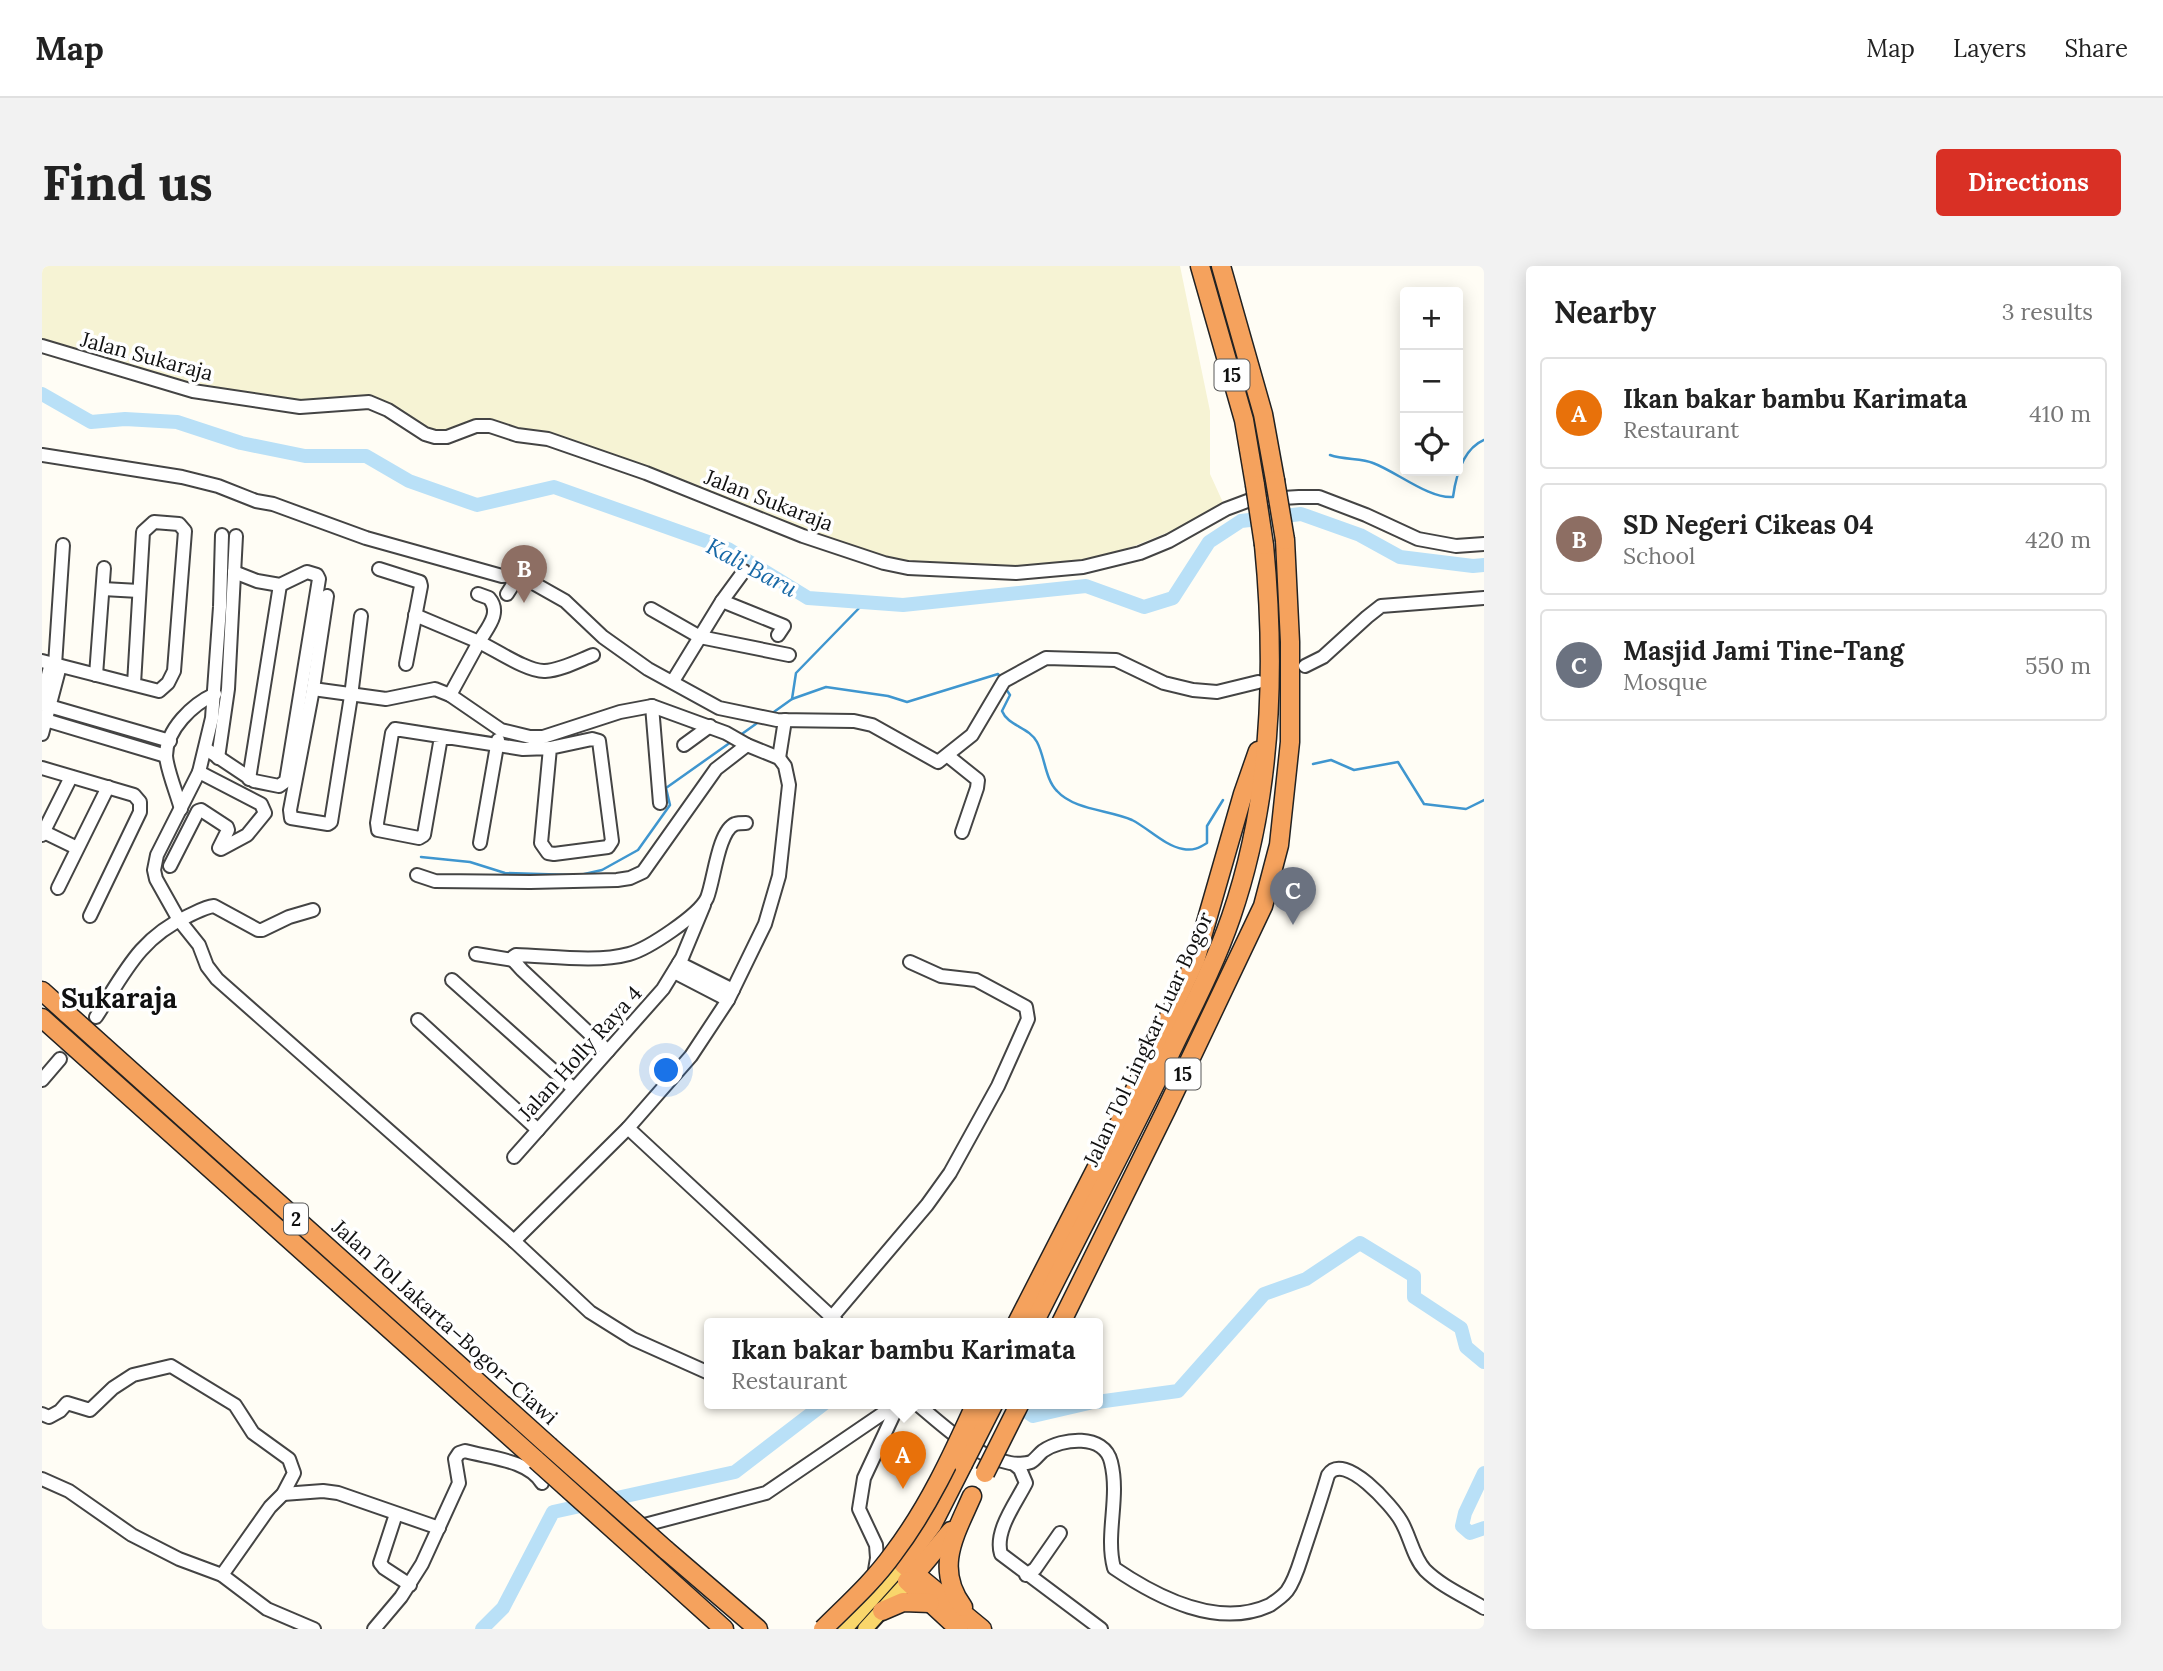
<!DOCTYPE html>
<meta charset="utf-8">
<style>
:root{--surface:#fff;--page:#f2f2f2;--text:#222;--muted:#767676;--line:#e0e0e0;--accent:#d93025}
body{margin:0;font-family:Lora,serif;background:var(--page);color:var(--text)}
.controls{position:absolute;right:21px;top:21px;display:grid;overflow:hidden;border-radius:7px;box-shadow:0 4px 18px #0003}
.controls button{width:63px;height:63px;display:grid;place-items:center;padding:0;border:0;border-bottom:2px solid var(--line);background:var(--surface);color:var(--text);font:35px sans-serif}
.you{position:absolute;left:625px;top:805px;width:24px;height:24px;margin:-18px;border:5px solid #fff;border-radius:50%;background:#1a73e8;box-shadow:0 0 0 10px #1a73e833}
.badge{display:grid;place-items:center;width:46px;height:46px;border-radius:50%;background:var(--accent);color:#fff;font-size:23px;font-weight:700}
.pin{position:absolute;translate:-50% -58px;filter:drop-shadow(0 2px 4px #0008)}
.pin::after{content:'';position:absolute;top:37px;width:24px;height:21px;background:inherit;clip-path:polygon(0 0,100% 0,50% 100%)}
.popup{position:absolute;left:662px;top:1052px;width:399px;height:91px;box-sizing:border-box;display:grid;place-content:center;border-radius:7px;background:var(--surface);filter:drop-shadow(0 2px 5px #0005);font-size:23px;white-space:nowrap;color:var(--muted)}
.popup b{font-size:26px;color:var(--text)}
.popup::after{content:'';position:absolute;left:50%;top:100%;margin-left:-14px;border:14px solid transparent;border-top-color:var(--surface)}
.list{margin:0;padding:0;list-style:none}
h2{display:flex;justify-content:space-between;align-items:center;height:91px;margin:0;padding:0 28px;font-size:30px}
h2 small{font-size:23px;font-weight:400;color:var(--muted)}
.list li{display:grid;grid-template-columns:46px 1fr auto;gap:21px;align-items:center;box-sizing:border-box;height:112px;margin:0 14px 14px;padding:0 14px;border:2px solid var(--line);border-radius:7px}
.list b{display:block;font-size:26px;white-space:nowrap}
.list p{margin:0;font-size:23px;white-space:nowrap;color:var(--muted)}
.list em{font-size:23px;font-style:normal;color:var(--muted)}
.icon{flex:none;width:38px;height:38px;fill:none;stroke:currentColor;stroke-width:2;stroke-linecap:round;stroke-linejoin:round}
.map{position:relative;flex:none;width:1442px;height:1363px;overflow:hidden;border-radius:7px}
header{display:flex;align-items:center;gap:42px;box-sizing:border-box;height:98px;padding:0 35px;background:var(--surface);border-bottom:2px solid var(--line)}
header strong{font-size:33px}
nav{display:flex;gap:38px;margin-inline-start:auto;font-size:24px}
.intro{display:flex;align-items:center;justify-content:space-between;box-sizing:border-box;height:168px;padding:0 42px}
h1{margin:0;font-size:49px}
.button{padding:18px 32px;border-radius:7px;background:var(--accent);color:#fff;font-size:24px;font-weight:700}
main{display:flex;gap:42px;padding:0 42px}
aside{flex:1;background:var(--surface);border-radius:7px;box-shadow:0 4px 18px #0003}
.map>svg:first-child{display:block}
.farmland{fill:#f6f3d4}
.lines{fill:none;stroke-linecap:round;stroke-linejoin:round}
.stream{stroke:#3f96cf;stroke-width:2.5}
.river{stroke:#b9e0f7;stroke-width:14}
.minor-tunnel{stroke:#dbdad3;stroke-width:12;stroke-dasharray:12 6;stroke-linecap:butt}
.minor-casing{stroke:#444;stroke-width:16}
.major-casing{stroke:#222;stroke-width:18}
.highway-casing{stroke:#222;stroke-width:21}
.minor{stroke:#fff;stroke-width:12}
.major{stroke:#f9d66b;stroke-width:14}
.highway{stroke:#f5a25d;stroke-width:18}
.highway-bridge-casing{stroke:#222;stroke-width:21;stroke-linecap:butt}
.highway-bridge{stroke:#f5a25d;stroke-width:18}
.labels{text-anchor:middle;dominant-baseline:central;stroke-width:7;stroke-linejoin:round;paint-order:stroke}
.shield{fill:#fff;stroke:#585858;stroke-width:2}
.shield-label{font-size:19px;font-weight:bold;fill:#111}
.street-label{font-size:21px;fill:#111;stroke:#fff}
.water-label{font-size:23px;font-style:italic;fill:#1768a6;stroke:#fff}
.district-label{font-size:28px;font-weight:bold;fill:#111;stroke:#fff}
</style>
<header>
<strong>Map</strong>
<nav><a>Map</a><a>Layers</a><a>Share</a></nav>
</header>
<div class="intro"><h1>Find us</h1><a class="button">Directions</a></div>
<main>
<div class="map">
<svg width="1442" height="1363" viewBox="0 0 1442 1363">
<rect width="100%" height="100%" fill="#fffdf5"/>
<!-- farmland -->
<polygon class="farmland" points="0,0 1138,0 1168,145 1168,208 1184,243 1092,280 1039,298 1001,303 836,295 616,211 448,160 405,171 327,136 258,141 151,125 0,80"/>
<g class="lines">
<!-- stream -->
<g class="stream">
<path d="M1288,189C1302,194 1320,192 1331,197C1355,206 1387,233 1411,231C1414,209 1421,183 1442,174"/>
<path d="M964,423L968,429L960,445C966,460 987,461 995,476C1003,491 1003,513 1015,525C1032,544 1068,544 1090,554C1106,562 1123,580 1141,583C1151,585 1157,582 1165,577V560L1181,534"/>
<polyline points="750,433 784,421 846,430 865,436 956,408 958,411"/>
<polyline points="729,448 750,433 754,407 823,336"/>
<polyline points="697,470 718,455"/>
<polyline points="1271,498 1289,494 1312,504 1356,496 1382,538 1424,543 1442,534"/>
<polyline points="379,591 428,596 463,607 531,609"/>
<polyline points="538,609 560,604 596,584 628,539 624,522 689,476"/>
</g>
<!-- river -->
<g class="river">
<polyline points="0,128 49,156 83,153 135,156 199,177 263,190 324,190 367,215 435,239 512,221 686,283 766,332 861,339 1044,320 1102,341 1131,332 1167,276 1199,255 1259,248 1318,269 1358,291 1431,300 1442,299"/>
<polyline points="1055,1136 1136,1125 1222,1028 1264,1013 1318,977 1372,1010 1372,1031 1419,1062 1424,1081 1442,1096"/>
<polyline points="972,1137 991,1150 1047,1137"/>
<polyline points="1442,1207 1423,1247 1420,1260 1428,1267 1442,1262"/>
<polyline points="440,1363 461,1342 511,1246 693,1206 783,1137"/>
</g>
<!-- minor-tunnel -->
<polyline class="minor-tunnel" points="18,793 54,751"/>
<defs>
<g id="minor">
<polyline points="0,80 151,125 258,141 327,136 346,144 383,168 393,171 405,171 434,160 448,160 475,169 506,173 604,207 761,270 842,297 866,302 974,307 1041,301 1098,287 1127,275 1184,243 1208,234 1257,231 1277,231 1324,249 1376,273 1414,280 1442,278"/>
<polyline points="0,189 140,211 176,220 214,235 231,238 324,272 460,310 477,309 523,335 561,371 606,403 677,442 735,454 812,455 830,459 896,496 930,469 962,415 1004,392 1074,394 1122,417 1151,424 1175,426 1216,416"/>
<polyline points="180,269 178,341 170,452 157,506 115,589 112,604 114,613 137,654 157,679 165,700 175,713 472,975 548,1046 591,1073 667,1107"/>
<polyline points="337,303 378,316 379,320 364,398"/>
<polyline points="61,323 97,325"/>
<path d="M436,328L447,332C460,347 445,362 437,376C454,384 486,406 503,405C519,404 536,395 551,389"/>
<polyline points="465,328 477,309"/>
<polyline points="285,330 271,423 248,544 249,552 286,558 289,556 309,430 319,350"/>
<polyline points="680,335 742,360 736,369"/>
<polyline points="609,343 658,371 747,389"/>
<polyline points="373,349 437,376 408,429"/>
<polyline points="0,395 117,425 126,417 132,405 143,265 137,258 112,256 101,266 92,418"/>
<polyline points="13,399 21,279"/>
<polyline points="1263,400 1281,391 1325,351 1339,340 1442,332"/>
<polyline points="54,409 62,302"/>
<polyline points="631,415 680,335 702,305"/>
<polyline points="271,423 344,433 393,423 408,429 459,464 488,471 501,471 578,446 610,440 684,467 705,479 737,492 743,500 747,519 737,610 723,658 686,734 649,790 586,862 472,975"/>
<polyline points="0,433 9,397"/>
<polyline points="0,438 128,475"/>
<polyline points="610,440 618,537"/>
<polyline points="0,453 124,490"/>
<polyline points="0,468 18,400"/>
<polyline points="399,471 382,569 377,572 336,564 335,557 350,467 353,463 481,483 508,482 499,577 506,587 512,588 566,581 570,575 557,475 550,473 508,482"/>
<polyline points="642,479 668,460"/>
<polyline points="164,483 212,515 237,520 244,515 277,313 275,309 265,306 238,319 215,315 192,306"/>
<polyline points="906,490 936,514 935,522 920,566"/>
<polyline points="176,492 186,423 194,270"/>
<polyline points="737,492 743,454"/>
<polyline points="0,502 92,529 98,536 98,546 48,650"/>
<polyline points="207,513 238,319"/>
<path d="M139,543C135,528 125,504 124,490C124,463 151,438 173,428"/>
<polyline points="2,566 35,582"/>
<polyline points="0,569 29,511"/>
<polyline points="438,577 456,474"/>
<polyline points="128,600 156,545 159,544 185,561 186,564 177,582 179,583 205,569 223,547 219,538 157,506"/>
<polyline points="375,609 393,615 488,616 575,614 588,612 601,606 674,503 705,479"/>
<polyline points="16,622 66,521"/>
<polyline points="434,688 471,694"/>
<polyline points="637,697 691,724"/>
<polyline points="632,706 686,734"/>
<polyline points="410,714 532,823"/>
<path d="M54,751C82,708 97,672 146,650C155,646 163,641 172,640L216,664H220L247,651L271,644"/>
<polyline points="376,754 496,864"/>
<path d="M566,785L480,704L471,694V691L474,689C508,690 555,697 587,688C606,683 657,649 665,632C672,615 676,565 693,558C696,557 700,557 704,557"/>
<polyline points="0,814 18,793"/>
<polyline points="586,862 794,1055"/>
<polyline points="472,891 621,723 640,692 662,639"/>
<polyline points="785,1057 885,939 908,907 956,820 986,753 984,741 934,714 899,710 868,696"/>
<path d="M874,1137C902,1160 932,1190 968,1197C973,1198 984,1198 989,1196C993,1194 997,1188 1001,1185C1020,1172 1062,1167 1069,1196C1078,1232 1063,1268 1072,1302C1116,1332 1176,1363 1228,1339C1234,1335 1240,1331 1245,1325C1254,1313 1258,1295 1263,1281C1271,1257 1279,1233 1286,1209C1302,1184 1351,1241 1359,1255C1368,1270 1371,1291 1383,1304C1399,1320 1422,1330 1442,1342"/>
<polyline points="0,1148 7,1151 18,1145 25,1137 48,1144 71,1122 91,1109 129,1100 193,1139 211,1167 247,1193 252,1207 241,1228 228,1241 180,1309"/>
<path d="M972,1198L978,1203L984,1217C974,1237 952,1265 959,1288L1059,1363"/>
<polyline points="0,1213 27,1225 90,1269 137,1293 180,1309 225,1343 272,1363"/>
<polyline points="241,1228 281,1225 296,1227 397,1262"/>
<polyline points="354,1248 338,1297 342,1302 368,1319"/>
<polyline points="591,1262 724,1227 856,1137"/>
<polyline points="984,1309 993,1303 1018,1267"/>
<polyline points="832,1310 835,1292 834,1279 817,1243 822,1212 857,1137"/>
<path d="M332,1363L359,1331L380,1298L417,1217L413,1193L417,1187L423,1185C448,1192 486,1194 500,1217"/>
</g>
<g id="major">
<polyline points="803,1363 861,1298"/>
<polyline points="823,1363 872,1309"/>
</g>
<g id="highway">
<polyline points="1158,0 1202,154 1213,219"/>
<polyline points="1179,0 1221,148 1233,214"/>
<polyline points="0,725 507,1180"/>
<polyline points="0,752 494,1194"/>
<polyline points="975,1057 1075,862 1153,695 1201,528 1216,485"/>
<path d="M992,1057C1039,963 1088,871 1133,777C1153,736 1174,695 1189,651C1230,532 1234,402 1222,279"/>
<polyline points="1019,1057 1124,844 1221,640 1237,579 1248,476 1248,376 1243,274"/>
<polyline points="921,1198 890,1259 861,1298 940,1363"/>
<polyline points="624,1284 716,1363"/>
<polyline points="611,1299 682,1363"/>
<polyline points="873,1308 909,1265"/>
<polyline points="865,1315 917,1363"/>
<path d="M921,1341C892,1302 913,1269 930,1230"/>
<polyline points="840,1345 861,1336 888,1337"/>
</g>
</defs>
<!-- minor casing -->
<use href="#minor" class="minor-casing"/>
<!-- major casing -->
<use href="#major" class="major-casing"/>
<!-- highway casing -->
<use href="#highway" class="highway-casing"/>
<!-- minor -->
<use href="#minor" class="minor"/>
<!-- major -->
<use href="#major" class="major"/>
<!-- highway -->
<use href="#highway" class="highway"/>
<defs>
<g id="highway-bridge">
<polyline points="1233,214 1243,274"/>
<polyline points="1213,219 1222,279"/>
<polyline points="507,1180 624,1284"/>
<polyline points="494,1194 611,1299"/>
<polyline points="921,1198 952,1137"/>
<polyline points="943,1207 978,1137"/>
<path d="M781,1363C805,1339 831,1316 851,1288C886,1242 910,1190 934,1137"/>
</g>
</defs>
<!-- highway-bridge casing -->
<use href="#highway-bridge" class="highway-bridge-casing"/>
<!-- highway-bridge -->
<use href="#highway-bridge" class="highway-bridge"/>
</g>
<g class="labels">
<!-- shield labels -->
<g class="shield">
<rect x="1172.5" y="93.5" width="35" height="31" rx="5"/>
<rect x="1123.5" y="792.5" width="35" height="31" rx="5"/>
<rect x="242" y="937.5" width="24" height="31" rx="5"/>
</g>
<g class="shield-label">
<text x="1190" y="109">15</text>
<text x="1141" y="808">15</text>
<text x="254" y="953">2</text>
</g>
<!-- street labels -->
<g class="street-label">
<text transform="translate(105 90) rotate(15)">Jalan Sukaraja</text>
<text transform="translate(727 234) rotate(21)">Jalan Sukaraja</text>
<text transform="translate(1106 773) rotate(-65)">Jalan Tol Lingkar Luar Bogor</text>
<text transform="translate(538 787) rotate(-48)">Jalan Holly Raya 4</text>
<text transform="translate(403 1056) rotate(42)">Jalan Tol Jakarta–Bogor–Ciawi</text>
</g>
<!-- water labels -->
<g class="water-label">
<text transform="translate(710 301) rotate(28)">Kali Baru</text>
</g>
<!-- district labels -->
<g class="district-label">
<text x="77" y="732">Sukaraja</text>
</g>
</g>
</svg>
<div class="controls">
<button>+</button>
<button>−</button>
<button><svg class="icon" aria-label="locate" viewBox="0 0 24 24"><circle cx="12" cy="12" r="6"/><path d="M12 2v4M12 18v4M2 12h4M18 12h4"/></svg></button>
</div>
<div class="you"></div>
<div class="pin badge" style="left:861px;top:1223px;background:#e8710a">A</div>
<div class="popup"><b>Ikan bakar bambu Karimata</b>Restaurant</div>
<div class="pin badge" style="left:482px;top:337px;background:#8d6e63">B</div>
<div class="pin badge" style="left:1251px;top:659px;background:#6b7280">C</div>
</div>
<aside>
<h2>Nearby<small>3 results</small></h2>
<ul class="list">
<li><span class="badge" style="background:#e8710a">A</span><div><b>Ikan bakar bambu Karimata</b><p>Restaurant</p></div><em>410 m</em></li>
<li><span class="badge" style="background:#8d6e63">B</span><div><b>SD Negeri Cikeas 04</b><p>School</p></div><em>420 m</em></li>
<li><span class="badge" style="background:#6b7280">C</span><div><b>Masjid Jami Tine-Tang</b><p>Mosque</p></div><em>550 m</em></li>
</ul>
</aside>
</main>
